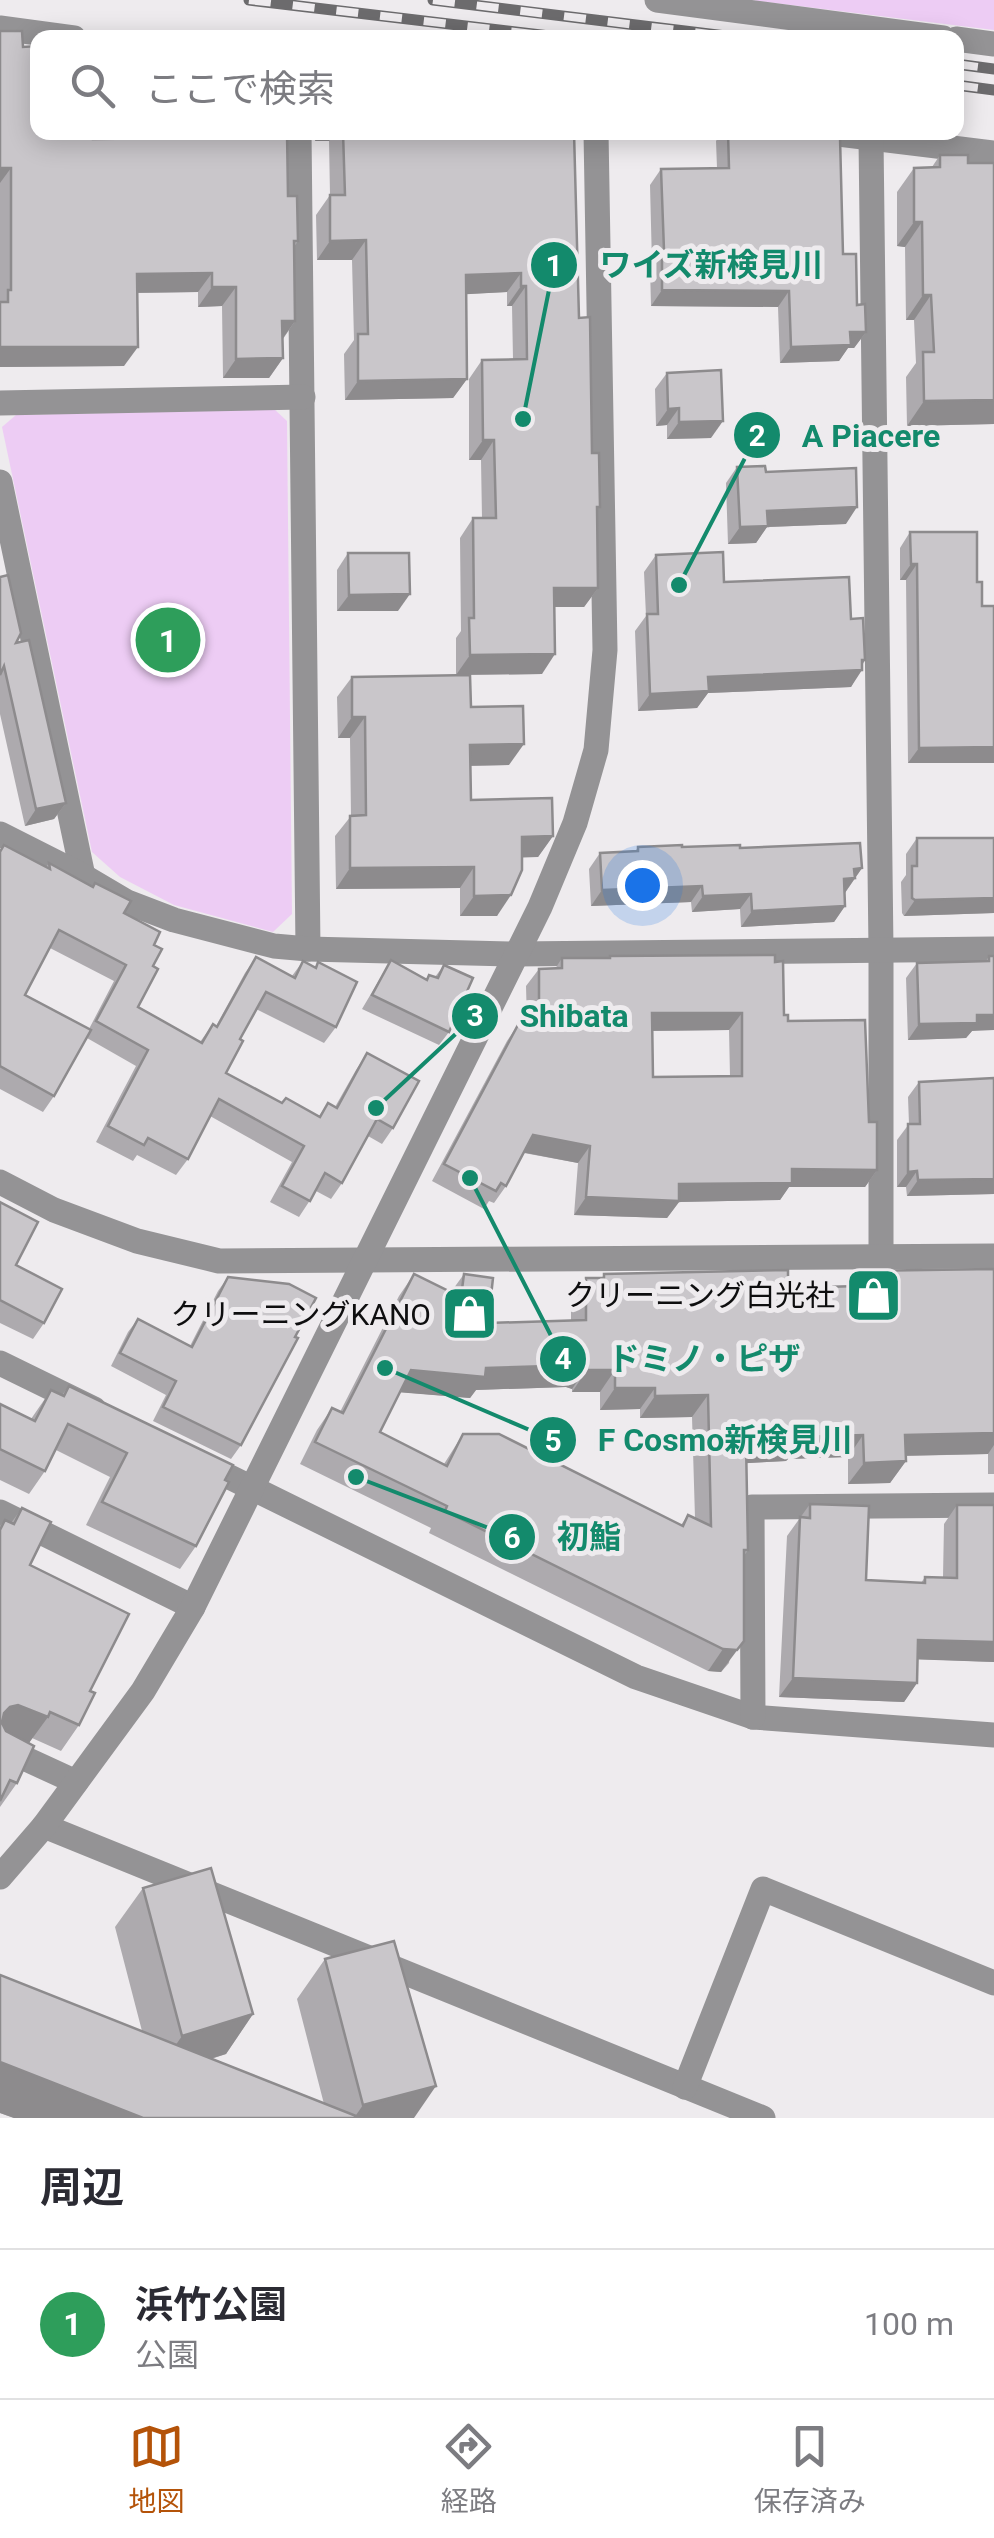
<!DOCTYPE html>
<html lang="ja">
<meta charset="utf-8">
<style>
:root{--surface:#fff;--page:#f7f7f7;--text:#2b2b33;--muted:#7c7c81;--line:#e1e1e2;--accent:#b45309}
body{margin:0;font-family:Roboto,"Noto Sans JP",sans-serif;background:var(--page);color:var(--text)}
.you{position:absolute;left:642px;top:885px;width:35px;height:35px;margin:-25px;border:8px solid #fff;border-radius:50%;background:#1a73e8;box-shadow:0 0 0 15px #1a73e833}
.badge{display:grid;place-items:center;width:65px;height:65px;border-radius:50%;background:var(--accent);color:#fff;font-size:32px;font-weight:700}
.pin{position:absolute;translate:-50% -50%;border:5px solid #fff;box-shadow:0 2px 10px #0006}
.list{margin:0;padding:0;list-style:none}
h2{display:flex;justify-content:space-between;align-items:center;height:130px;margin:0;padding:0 40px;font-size:42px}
h2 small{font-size:32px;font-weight:400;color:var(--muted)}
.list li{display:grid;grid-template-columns:65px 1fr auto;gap:30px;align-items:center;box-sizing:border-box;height:150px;padding:0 40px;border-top:2px solid var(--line)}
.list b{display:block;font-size:38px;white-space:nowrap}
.list p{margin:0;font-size:32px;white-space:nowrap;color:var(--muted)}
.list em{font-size:32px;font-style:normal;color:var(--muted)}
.icon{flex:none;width:55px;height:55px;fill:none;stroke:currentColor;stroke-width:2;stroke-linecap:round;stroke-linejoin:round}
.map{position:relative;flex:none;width:994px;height:2118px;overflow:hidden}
.search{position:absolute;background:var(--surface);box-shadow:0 5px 25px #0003;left:30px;right:30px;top:30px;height:110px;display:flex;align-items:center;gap:25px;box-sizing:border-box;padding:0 35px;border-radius:20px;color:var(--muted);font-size:38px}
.sheet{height:280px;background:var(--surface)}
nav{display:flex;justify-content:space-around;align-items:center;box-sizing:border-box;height:140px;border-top:2px solid var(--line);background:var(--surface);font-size:28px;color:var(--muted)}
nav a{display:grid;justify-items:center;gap:5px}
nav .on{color:var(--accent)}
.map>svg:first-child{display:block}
.green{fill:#edccf4}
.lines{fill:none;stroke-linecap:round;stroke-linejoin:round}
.minor{stroke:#949395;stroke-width:25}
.rail-casing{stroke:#6c6b6d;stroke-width:11}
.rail{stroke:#eeebee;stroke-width:8;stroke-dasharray:22;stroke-linecap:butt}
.wall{fill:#adaaae;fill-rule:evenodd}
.shaded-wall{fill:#8d8b8d}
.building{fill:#c9c6ca;stroke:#8d8b8d;stroke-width:2.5;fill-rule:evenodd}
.labels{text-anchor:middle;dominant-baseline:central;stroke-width:10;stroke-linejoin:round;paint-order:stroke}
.poi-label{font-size:30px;fill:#0e0e0f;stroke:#eeebee;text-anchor:end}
.leader{fill:none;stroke:#138a6c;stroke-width:4}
.callout-dot{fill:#138a6c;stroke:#eeebee;stroke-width:4}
.mark-label{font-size:30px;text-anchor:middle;font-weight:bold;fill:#fff}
.callout-label{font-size:32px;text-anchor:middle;font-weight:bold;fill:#138a6c;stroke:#eeebee;stroke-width:10;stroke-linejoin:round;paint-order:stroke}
</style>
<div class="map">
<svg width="994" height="2118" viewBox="0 0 994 2118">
<rect width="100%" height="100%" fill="#eeebee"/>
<!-- green -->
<g class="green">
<polygon points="750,0 994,0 994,30"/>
<polygon points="274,409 287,421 292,914 273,932 174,905 120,877 92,852 2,427 16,415"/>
</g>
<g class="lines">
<!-- minor -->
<g class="minor">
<polyline points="657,0 943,38"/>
<polyline points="0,28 74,38"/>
<polyline points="956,39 994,44"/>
<polyline points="299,132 308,949"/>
<polyline points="822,132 994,153"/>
<polyline points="871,139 881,949 881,1256"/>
<polyline points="0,403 303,397"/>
<polyline points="0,482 83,876"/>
<polyline points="0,834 83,876 127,902 174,920 274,946 308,949 515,954 994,949"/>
<polyline points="0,1182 54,1210 137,1241 219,1261 994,1256"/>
<polyline points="0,1363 94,1409"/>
<polyline points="197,1461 636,1677 753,1717 994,1735"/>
<polyline points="0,1512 193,1607"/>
<polyline points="753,1717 752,1507 994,1505"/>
<polyline points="0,1747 76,1782"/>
<polyline points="44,1826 763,2118"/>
<polyline points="0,1877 44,1826 143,1691 193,1607 540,907 575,823 596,750 605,650 596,132"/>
<polyline points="685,2087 763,1889 994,1983"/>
</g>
<defs>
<g id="rail">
<polyline points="249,0 566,38"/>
<polyline points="433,0 742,38"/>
<polyline points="956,64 994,69"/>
<polyline points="956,85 994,90"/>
</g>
</defs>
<!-- rail casing -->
<use href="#rail" class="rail-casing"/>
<!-- rail -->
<use href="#rail" class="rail"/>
</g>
<!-- wall -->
<g class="wall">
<polygon points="0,31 23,47 93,139 176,138 176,132 289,132 287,136 288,196 298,241 294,247 295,321 283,339 283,358 269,378 223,378 222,306 198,307 198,292 137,293 124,366 0,367"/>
<polygon points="314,132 574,132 579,318 597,511 598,588 584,607 555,607 542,674 456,675 456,638 461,631 460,538 473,518 482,518 481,460 469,460 469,379 482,360 513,359 512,306 507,306 507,292 466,294 467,379 453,398 345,400 344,354 354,340 352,260 317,260 316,215 330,195 329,141 315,141"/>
<polygon points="722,132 812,132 857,305 866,332 854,348 848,348 839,361 780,363 778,307 651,306 650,267 652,264 650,185 661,169 717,168 716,141"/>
<polygon points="940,155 968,163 994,163 994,424 907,426 906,377 916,363 914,320 906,320 905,247 897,246 897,192 914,168 932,167"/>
<polygon points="667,373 711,438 667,439 667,425 656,426 655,389"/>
<polygon points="737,467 766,472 846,524 767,527 756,543 728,544 726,483"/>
<polygon points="910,532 977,582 982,606 994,763 908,763 906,580 900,580 900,548"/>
<polygon points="348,553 398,611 337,611 337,570"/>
<polygon points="656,555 724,582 851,619 865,660 851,687 708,693 697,708 638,711 635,631 646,616 644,572"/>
<polygon points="0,577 16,643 66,803 54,819 25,826 0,714"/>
<polygon points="352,677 471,707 509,765 470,766 471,800 553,836 538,857 522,857 497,916 460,916 460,888 336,889 335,836 351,816 350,738 338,738 337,697"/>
<polygon points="917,838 994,838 994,913 904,916 902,913 901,882 906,875 906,854"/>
<path d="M4,845L46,867L49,863L124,913L154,945L153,966L138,1007L200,1042L213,1024L216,1026L245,973L256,957L292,976L303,961L315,967L318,962L336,1027L324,1043L256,1009L240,1039L226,1073L282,1103L319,1116L328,1103L335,1107L356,1070L367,1053L393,1128L382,1144L368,1136L342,1183L331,1199L316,1191L299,1217L270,1202L292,1162L210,1116L188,1159L176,1175L137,1155L133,1161L96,1142L136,1066L87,1038L54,1096L43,1112L0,1089V850ZM50,948L114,981L89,1029L25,995Z"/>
<polygon points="638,847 740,848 862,868 845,893 845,906 834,922 741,927 740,909 692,912 691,902 591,906 589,869 600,853 635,852"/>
<path d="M610,956L784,1015L869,1122L877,1170L865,1187H789L780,1200L679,1202L667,1218L574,1215L578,1163L524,1153L506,1186L494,1203L489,1201L484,1209L432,1181L507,1041L519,1023H526L527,1022L526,986L539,969H555L562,958H608ZM729,1030L730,1076L653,1077L652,1031Z"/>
<polygon points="989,956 994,956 972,1031 966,1038 908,1040 906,978 917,963 986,961"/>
<polygon points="391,960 426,979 429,975 435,977 444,965 449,1032 439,1045 362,1009"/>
<polygon points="994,1078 994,1194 907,1196 906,1187 897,1187 897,1140 909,1124 908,1097 919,1082"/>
<polygon points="0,1202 16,1265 44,1323 33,1339 0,1323"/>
<path d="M994,1269V1474H988V1454L906,1456V1461L890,1483L848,1484V1457L788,1459L786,1461L746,1463L748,1550L744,1556L729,1663L721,1672L708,1671L429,1533L431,1528L300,1464L317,1430L332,1408L340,1412L399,1296L414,1274L451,1292L464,1274L488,1323L571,1320V1300L586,1278H602L604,1274L788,1288L847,1286L858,1271ZM566,1387L572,1389V1392H600V1410L640,1409V1418L692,1417L695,1518L688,1515L681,1525L463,1434L444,1464L380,1432L400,1392L470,1398L476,1390Z"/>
<polygon points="228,1277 241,1445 231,1459 153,1421 166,1395 111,1366 128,1332 138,1319 190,1346 218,1291"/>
<polygon points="69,1386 233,1465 196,1546 180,1569 86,1525 110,1477 56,1450 45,1471 29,1494 0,1480 0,1404 31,1419 51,1390 62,1395"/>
<polygon points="810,1504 866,1580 921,1583 925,1577 943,1577 944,1524 957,1505 994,1505 994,1662 918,1659 917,1683 904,1702 779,1697 787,1536"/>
<polygon points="22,1508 30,1565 90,1691 79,1725 61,1751 32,1738 29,1743 23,1740 17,1783 0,1807 0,1526 5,1520 11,1523"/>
<polygon points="143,1888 253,2014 226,2054 211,2059 324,2104 297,1999 325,1959 414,2118 14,2118 0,2113 0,1975 142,2031 115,1927"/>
</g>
<!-- shaded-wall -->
<g class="shaded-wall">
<polygon points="322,132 335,132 329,141 315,141"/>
<polygon points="0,168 11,168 0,183"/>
<polygon points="914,222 922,222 905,247 897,246"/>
<polygon points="366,240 352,260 317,260 330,241"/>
<polygon points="212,273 198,292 123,293 137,274"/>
<polygon points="521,273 507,292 452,295 466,275"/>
<polygon points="521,286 526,286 512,306 507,306"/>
<polygon points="212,287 236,287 222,306 198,307"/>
<polygon points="662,290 789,291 778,307 651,306"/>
<polygon points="923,295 931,295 914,320 906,320"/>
<polygon points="282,321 295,321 281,341"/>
<polygon points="850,332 866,332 854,348 848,348 839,361 780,363 791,347"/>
<polygon points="0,347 138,347 124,366 0,367"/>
<polygon points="283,358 269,378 223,378 236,359"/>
<polygon points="467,379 453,398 345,400 358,381"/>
<polygon points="994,400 994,424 907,426 924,401"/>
<polygon points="679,408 667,425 656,426 668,409"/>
<polygon points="723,421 711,438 667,439 679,422"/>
<polygon points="483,440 494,440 481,460 469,460"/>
<polygon points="857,507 846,524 767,527 756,543 728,544 740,527 767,511"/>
<polygon points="911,564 917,564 906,580 900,580"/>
<polygon points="554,588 598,588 584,607 540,607"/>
<polygon points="410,594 398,611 337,611 349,595"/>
<polygon points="555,654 542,674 456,675 470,655"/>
<polygon points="862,660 865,660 858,670 862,670 851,687 708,693 697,708 638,711 650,694 708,677"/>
<polygon points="352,717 365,717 350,738 338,738"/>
<polygon points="524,744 509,765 456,766 470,745"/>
<polygon points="994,747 994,763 908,763 919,748"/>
<polygon points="66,803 54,819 25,826 36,809"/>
<polygon points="553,836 538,857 507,858 522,837"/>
<polygon points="474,867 460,888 336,889 350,868"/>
<polygon points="862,868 844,894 844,879 854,869"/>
<polygon points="702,886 691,902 591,906 602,890"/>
<polygon points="751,894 740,909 692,912 703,896"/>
<polygon points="511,895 497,916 460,916 474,896"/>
<polygon points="994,898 994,913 904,916 915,900"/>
<polygon points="845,906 834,922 741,927 752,911"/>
<polygon points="652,1013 742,1013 729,1030 640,1031"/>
<polygon points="977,1015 994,1015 994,1030 972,1031 966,1038 908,1040 919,1024"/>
<polygon points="533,1135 590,1146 578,1163 521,1152"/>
<polygon points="792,1169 877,1170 865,1187 789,1187 780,1200 679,1202 667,1218 574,1215 586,1197"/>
<polygon points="917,1171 906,1187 897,1187 908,1172"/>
<polygon points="994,1179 994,1194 907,1196 918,1180"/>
<polygon points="581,1365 587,1367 572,1389 566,1387 476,1390 470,1398 396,1392 411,1370"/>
<polygon points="587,1370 615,1370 600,1392 572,1392"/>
<polygon points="615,1388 655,1388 640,1409 600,1410"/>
<polygon points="708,1395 692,1417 640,1418 655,1396"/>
<polygon points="994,1433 994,1445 988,1454 890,1456 905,1435"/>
<polygon points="863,1435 848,1457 788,1459 786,1461 730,1464 746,1442 801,1437"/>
<polygon points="906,1461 890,1483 848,1484 864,1463"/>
<polygon points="918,1640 994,1642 994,1662 905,1659"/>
<polygon points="744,1641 721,1672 708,1671 723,1649"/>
<polygon points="793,1678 917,1683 904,1702 779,1697"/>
<polygon points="18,1705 48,1717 29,1743 0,1731 0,1719 10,1707"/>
<polygon points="253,2014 226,2054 154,2076 182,2036"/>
<polygon points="0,2062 143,2118 14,2118 0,2113"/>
<polygon points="436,2086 414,2118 354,2118 363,2105"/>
</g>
<!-- building -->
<g class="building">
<polygon points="0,31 22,31 23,47 38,46 38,132 93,132 93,139 190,138 190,132 287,132 288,196 297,196 298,241 294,241 295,321 282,321 283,358 236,359 236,287 212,287 212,273 137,274 138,347 0,347 0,302 8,302 8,290 11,290 11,168 0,168"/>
<polygon points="343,132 574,132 579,318 590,317 592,453 599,453 600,507 597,507 598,588 554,588 555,654 470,655 469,618 474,618 473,518 496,518 494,440 483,440 482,360 527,359 526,286 521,286 521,273 466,275 467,379 358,381 358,334 368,334 366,240 330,241 330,195 345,195"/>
<polygon points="728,132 812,132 840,137 843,254 856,254 857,305 865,304 866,332 850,332 851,345 791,347 789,291 662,290 662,250 664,250 661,169 729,168"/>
<polygon points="940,155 968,155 968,163 994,163 994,400 924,401 923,352 934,352 931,295 923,295 922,222 914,222 914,168 940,167"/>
<polygon points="721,370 723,421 679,422 679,408 668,409 667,373"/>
<polygon points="765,466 766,472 856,468 857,507 767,511 768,526 740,527 737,467"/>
<polygon points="910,532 977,532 977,582 982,582 982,606 994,606 994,747 919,748 917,564 911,564"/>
<polygon points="723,552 724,582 849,577 851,619 863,618 865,660 862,660 862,670 708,677 709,691 650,694 647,614 658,614 656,555"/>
<polygon points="348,553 409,553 410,594 349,595"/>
<polygon points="8,575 21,633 16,643 29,640 66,803 36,809 4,666 0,675 0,577"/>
<polygon points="470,675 471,707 523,706 524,744 470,745 471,800 552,798 553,836 522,837 522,870 511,895 474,896 474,867 350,868 350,816 366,815 365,717 352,717 352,677"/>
<polygon points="917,838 994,838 994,898 915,900 912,898 912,866 917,866"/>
<polygon points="860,843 862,868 854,869 855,878 844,879 845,906 752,911 751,894 703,896 702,886 602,890 600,853 638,851 638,847 682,845 682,847 740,845 740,848"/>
<polygon points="4,845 50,869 49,863 93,887 95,883 131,901 124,913 160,932 154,945 162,949 153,966 158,969 138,1007 202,1043 213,1024 217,1027 256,957 295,978 303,961 316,968 318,962 357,982 336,1027 266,992 240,1039 243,1041 226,1073 282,1103 286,1098 320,1117 328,1103 337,1108 367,1053 419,1081 393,1128 377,1119 342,1183 325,1173 310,1201 282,1186 304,1146 219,1099 188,1159 148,1138 144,1145 108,1126 148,1050 96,1021 126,965 59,930 25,995 91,1030 54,1096 0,1066 0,852"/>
<path d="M775,955V962L783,961L784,1015H788V1021L865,1020L869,1122H877V1170L792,1169V1183L679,1184V1201L586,1197L590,1146L533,1135L506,1186L501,1183L496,1191L444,1164L519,1023H533V1013H539V969L562,968V958H610V956ZM652,1013H742V1076L653,1077Z"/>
<polygon points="989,956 994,956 994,1015 977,1015 977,1023 919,1024 917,963 989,961"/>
<polygon points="391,960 427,980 429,975 438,978 444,965 473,978 449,1032 372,995"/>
<polygon points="994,1078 994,1179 918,1180 917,1171 908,1172 908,1124 920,1124 919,1082"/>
<polygon points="0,1202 38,1222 16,1265 62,1289 44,1323 0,1300"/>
<path d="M994,1269V1433L905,1435L906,1461L864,1463L863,1435L801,1437V1439L746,1442L748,1550H744V1641L737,1650L723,1649L445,1511L447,1506L315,1442L332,1408L343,1413L414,1274L461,1297L464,1274L493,1278L488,1323L586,1320V1278H604V1274L788,1270V1288L858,1286V1271ZM581,1365L587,1367V1370H615V1388H655V1396L708,1395L711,1526L688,1515L683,1526L499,1434H463L447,1466L380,1432L411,1370L485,1377L486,1368Z"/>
<polygon points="228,1277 289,1284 316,1298 295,1337 298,1338 241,1445 163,1407 176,1381 120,1353 138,1319 192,1347"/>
<polygon points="69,1386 233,1465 225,1480 229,1482 196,1546 102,1502 127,1453 68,1424 45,1471 0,1449 0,1404 35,1421 51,1390 64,1396"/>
<polygon points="810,1504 869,1506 866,1580 925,1583 925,1577 957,1578 957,1505 994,1505 994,1642 918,1640 917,1683 793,1678 800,1517 810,1518"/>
<polygon points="22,1508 51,1522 30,1565 129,1614 90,1691 95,1693 79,1725 50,1712 48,1717 18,1705 10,1707 4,1713 2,1723 6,1731 34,1746 17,1783 10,1780 0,1801 0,1530 5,1520 14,1524"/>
<polygon points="211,1868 253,2014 182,2036 143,1888"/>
<polygon points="394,1941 436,2086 363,2105 325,1959"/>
<polygon points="0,1975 361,2118 143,2118 0,2062"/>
</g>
<!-- icons -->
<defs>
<symbol id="shop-square" viewBox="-11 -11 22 22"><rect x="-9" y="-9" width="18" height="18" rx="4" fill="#138a6c" stroke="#eeebee"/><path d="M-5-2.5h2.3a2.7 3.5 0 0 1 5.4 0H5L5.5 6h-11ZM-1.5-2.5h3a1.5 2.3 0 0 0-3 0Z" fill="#fff"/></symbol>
</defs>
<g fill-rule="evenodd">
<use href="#shop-square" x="842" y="1264" width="63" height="63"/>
<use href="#shop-square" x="438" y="1282" width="63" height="63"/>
</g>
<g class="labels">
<!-- poi labels -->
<g class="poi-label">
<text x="835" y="1295">クリーニング白光社</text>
<text x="431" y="1314">クリーニングKANO</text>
</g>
</g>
<!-- callouts -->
<path class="leader" d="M523 419L554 265M679 585L757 435M376 1108L475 1016M470 1178L563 1359M385 1368L553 1440M356 1477L512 1537"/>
<g class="callout-dot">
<circle cx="523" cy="419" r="10"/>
<circle cx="679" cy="585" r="10"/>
<circle cx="376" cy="1108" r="10"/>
<circle cx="470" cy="1178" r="10"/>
<circle cx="385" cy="1368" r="10"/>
<circle cx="356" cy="1477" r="10"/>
<circle cx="554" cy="265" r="25"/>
<circle cx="757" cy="435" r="25"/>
<circle cx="475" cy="1016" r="25"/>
<circle cx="563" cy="1359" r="25"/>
<circle cx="553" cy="1440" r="25"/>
<circle cx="512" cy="1537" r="25"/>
</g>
<g class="mark-label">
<text x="554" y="276">1</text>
<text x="757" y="446">2</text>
<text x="475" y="1026">3</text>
<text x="563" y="1369">4</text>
<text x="553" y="1451">5</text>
<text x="512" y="1548">6</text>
</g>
<g class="callout-label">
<text x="711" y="276">ワイズ新検見川</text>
<text x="871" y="447">A Piacere</text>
<text x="574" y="1027">Shibata</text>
<text x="704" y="1370">ドミノ・ピザ</text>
<text x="725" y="1451">F Cosmo新検見川</text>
<text x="589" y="1548">初鮨</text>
</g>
</svg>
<div class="you"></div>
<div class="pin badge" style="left:168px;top:640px;background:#2e9e5b">1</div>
<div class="search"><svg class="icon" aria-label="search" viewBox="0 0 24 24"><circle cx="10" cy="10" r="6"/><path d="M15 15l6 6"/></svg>ここで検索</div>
</div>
<section class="sheet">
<h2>周辺<small></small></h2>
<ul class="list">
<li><span class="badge" style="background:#2e9e5b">1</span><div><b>浜竹公園</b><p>公園</p></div><em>100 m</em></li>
</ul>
</section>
<nav>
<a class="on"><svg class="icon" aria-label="map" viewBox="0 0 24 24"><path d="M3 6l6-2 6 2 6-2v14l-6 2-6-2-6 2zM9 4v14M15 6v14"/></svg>地図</a>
<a><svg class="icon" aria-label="directions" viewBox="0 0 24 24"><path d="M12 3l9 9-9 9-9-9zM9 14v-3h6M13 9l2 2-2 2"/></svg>経路</a>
<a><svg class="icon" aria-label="saved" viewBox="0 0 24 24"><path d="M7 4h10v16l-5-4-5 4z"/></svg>保存済み</a>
</nav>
